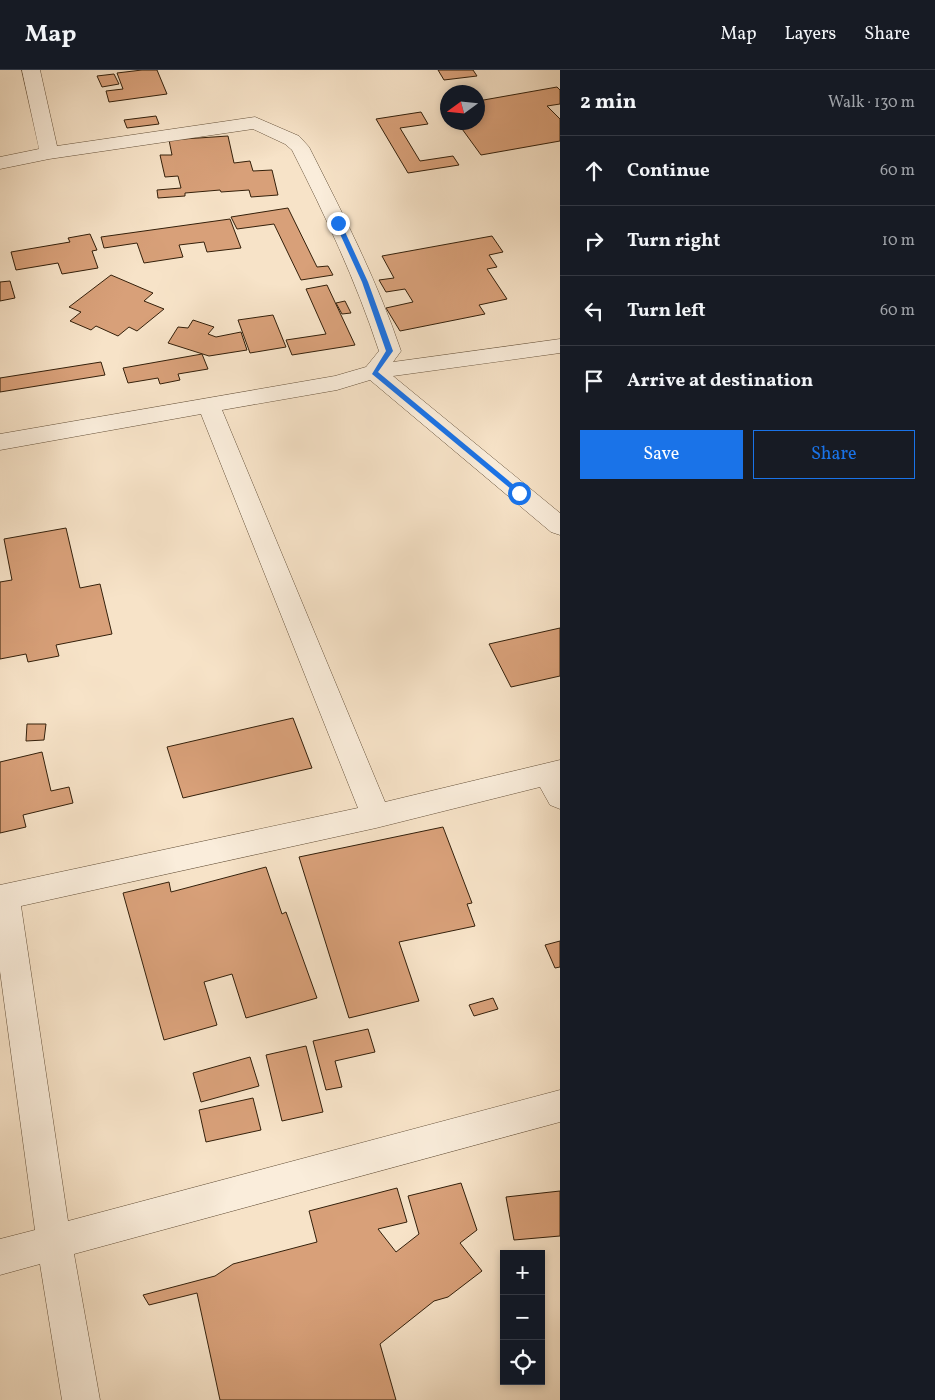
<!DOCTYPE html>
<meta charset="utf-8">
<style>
:root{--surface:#171b24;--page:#242831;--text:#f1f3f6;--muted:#9ea1a6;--line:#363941;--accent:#1a73e8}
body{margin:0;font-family:Vollkorn,serif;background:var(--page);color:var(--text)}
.controls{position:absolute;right:15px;bottom:15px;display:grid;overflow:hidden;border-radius:0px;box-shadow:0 2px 8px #0003}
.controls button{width:45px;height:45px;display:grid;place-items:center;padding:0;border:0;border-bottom:1px solid var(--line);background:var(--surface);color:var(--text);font:25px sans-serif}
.compass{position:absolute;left:440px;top:15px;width:45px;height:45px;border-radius:50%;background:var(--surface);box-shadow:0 2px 8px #0003;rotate:255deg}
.stop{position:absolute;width:15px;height:15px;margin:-11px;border:4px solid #1a73e8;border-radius:50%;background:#fff}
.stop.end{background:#1a73e8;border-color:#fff;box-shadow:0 1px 5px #0008}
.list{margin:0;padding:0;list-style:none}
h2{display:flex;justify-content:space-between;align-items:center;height:65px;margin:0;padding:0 20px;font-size:21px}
h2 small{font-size:16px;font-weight:400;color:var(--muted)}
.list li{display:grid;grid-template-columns:32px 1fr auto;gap:15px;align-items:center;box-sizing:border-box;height:70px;padding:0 20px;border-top:1px solid var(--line)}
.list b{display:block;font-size:19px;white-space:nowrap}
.list em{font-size:16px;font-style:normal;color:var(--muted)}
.actions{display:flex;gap:10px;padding:15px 20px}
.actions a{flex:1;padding:11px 0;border:1px solid var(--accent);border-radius:0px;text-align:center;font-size:18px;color:var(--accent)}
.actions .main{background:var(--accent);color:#fff}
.icon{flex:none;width:28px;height:28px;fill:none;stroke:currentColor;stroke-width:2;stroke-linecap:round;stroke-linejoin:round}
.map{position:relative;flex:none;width:560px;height:1330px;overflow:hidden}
header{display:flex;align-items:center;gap:30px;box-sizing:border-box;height:70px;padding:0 25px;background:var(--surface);border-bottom:1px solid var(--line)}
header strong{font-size:24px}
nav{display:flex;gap:28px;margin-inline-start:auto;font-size:18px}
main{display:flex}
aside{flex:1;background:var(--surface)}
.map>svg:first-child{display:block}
.building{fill:#d8a079;stroke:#34200b}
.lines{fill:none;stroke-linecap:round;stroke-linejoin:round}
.street-casing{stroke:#65513a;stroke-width:1}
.street{fill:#faeddb;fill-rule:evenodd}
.route{fill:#1a73e8}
</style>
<header>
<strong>Map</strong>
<nav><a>Map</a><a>Layers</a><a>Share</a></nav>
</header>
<main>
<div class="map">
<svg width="560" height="1330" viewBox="0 0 560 1330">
<rect width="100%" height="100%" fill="#f7e3c8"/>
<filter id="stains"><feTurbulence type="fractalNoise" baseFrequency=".004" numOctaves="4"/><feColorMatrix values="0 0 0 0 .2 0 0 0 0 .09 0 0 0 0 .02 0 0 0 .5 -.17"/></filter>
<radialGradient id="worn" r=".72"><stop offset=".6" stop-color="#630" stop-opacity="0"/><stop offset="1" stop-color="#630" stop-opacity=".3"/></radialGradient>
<!-- building -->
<g class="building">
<polygon points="142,0 157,0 167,24 109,32 106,21 123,19 117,3"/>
<polygon points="438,0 473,0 477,6 444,10"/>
<polygon points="114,4 119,14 102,17 97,6"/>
<polygon points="557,17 560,20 560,34 547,36 560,49 560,71 481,85 457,52 478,52 478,31"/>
<polygon points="421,42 428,54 400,58 420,91 453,86 459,95 408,103 376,49"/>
<polygon points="156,46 159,54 127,58 124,50"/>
<polygon points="228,66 234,93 250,91 253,101 272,100 278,125 251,127 249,120 221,122 220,120 185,123 185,126 158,128 157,120 181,118 178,106 165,107 160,85 172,85 169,70"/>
<polygon points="288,138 317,197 328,196 333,205 301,210 274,154 237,159 231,147"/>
<polygon points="230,149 241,178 207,182 204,172 179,175 183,187 144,193 137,173 104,178 101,167"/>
<polygon points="90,164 97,180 92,181 98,198 62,204 58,193 16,200 11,182 70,172 68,168"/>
<polygon points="492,166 503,182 489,185 497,197 487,199 507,229 479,235 485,244 400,261 386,238 413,232 405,219 386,222 379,210 394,208 382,186"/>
<polygon points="111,205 153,223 144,231 164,239 137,261 129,257 118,266 96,256 91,260 70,251 81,242 69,237"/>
<polygon points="10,211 15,228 0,231 0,212"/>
<polygon points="327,215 355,275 292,285 286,270 326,264 306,219"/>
<polygon points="345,231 351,243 342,244 336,233"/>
<polygon points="273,245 286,277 250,283 238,250"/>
<polygon points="193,250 214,257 208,264 216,267 241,262 247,280 209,286 168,273 178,257 188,258"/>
<polygon points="202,284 208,299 178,304 180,310 160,314 158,308 128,313 123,298"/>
<polygon points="101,292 105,305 0,322 0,308"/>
<polygon points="66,458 80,518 100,514 112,564 56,575 59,586 28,592 26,584 0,589 0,512 12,510 4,469"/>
<polygon points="560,558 560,606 511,617 489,574"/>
<polygon points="293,648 312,698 183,728 167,677"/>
<polygon points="27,654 46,654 44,670 26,671"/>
<polygon points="42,682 51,721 69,717 73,733 23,745 26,757 0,763 0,692"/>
<polygon points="443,757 472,833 467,834 475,856 399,872 419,931 349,948 299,787"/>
<polygon points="266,797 282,844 286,842 317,928 246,948 232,904 204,912 217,955 164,970 123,823 169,812 171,822"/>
<polygon points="560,871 560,897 555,898 545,875"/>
<polygon points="493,928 498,939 474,946 469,935"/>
<polygon points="368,959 375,982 335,991 342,1017 326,1020 313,971"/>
<polygon points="306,976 323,1042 282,1051 266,985"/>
<polygon points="250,987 259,1016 201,1032 193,1003"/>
<polygon points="253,1028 261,1060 206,1072 199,1040"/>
<polygon points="461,1113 477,1160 460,1173 482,1201 448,1227 434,1231 380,1274 396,1330 220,1330 197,1223 149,1235 143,1225 215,1206 233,1194 317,1172 309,1141 397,1118 407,1152 378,1159 396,1182 419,1164 408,1126"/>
<polygon points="560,1121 560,1166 514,1170 506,1127"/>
</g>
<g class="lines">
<defs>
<path id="street" d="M22,0H40L57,76L255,47L299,66L309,77C343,144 377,210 401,281L393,292L560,269V283L393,306L560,443V465L551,462L370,310L337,320L222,340L385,732L560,690V739L550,735L540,717L376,758L21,836L68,1151L560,1020V1052L74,1184L100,1330H62L40,1194L0,1205V1169L35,1160L0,901V815L358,738L201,344L0,380V364L335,306L366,297L379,281C356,211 325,145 292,80L285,74L253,59L49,89L0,99V87L39,79Z"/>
</defs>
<!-- street casing -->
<use href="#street" class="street-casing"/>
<!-- street -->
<use href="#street" class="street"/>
</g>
<!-- route -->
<polygon class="route" points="338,152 341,153 368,212 393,281 378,302 521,421 521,424 517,424 372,304 386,281 362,212 335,153"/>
<rect width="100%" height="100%" filter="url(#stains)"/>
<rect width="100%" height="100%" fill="url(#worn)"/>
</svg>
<div class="controls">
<button>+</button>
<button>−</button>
<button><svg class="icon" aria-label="locate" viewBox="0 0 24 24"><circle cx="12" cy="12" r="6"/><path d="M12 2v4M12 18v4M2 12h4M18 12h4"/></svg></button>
</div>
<svg class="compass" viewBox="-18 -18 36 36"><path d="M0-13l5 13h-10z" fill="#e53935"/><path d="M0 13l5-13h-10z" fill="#9ea1a6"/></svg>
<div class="stop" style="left:519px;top:423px"></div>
<div class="stop end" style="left:338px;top:153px"></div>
</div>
<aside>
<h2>2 min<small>Walk · 130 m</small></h2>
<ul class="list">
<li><svg class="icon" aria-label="ahead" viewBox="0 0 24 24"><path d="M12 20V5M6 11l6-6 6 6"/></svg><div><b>Continue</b></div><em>60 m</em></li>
<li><svg class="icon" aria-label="right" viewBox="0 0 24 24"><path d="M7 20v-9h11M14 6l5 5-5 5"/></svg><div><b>Turn right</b></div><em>10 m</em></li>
<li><svg class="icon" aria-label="left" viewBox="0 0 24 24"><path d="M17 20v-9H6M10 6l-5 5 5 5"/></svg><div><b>Turn left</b></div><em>60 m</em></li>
<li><svg class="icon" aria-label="arrive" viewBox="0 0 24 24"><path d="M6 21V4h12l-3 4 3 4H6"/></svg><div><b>Arrive at destination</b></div></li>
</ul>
<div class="actions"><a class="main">Save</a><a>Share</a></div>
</aside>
</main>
